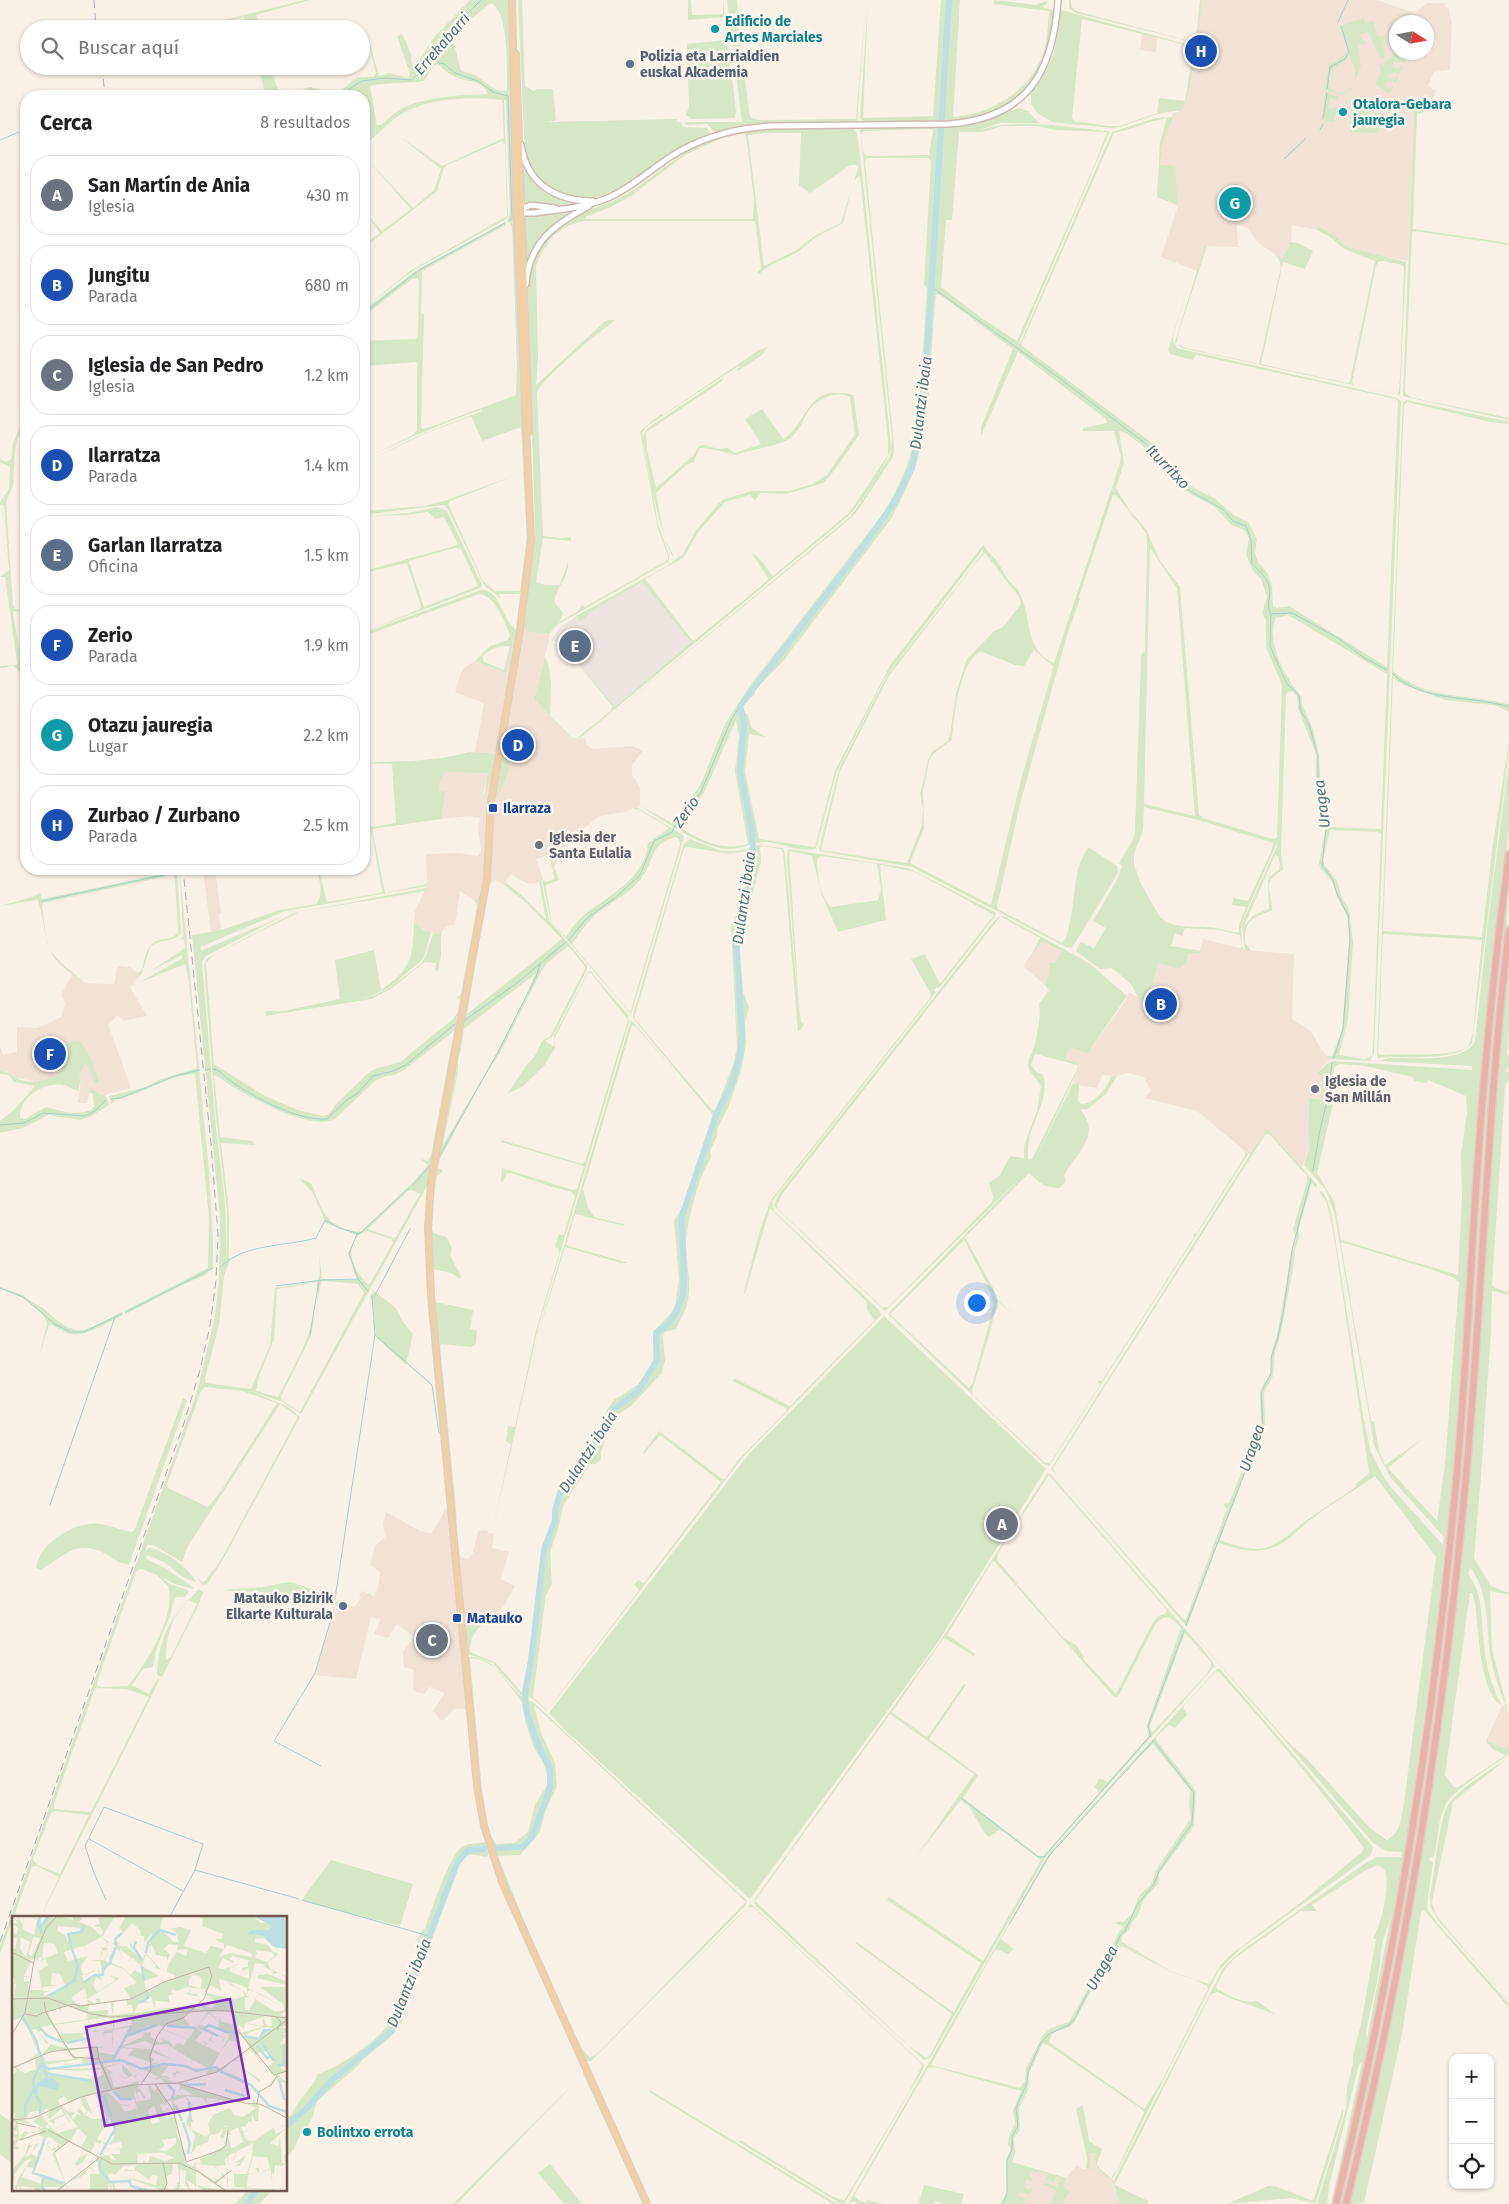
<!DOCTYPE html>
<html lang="es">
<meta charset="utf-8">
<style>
:root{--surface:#fff;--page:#f6f6f6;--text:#202124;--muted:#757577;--line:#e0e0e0;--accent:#7c3aed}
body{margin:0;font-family:"Fira Sans",sans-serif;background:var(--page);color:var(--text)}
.controls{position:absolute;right:15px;bottom:15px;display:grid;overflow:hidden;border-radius:10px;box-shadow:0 1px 4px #0004}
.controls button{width:45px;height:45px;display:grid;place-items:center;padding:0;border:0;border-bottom:1px solid var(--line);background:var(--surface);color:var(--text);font:25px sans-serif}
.compass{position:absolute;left:1389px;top:15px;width:45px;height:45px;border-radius:50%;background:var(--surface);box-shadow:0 1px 4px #0004;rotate:101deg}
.you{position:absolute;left:976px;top:1302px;width:18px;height:18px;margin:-12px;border:4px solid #fff;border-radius:50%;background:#1a73e8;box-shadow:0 0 0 8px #1a73e833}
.badge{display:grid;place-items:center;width:32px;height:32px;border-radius:50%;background:var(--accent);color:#fff;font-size:16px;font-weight:700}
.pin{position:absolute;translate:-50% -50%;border:2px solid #fff;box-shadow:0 1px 5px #0006}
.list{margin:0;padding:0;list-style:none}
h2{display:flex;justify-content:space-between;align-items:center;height:65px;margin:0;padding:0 20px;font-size:21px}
h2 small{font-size:16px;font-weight:400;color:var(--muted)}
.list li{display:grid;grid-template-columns:32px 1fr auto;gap:15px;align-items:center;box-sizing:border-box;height:80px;margin:0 10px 10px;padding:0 10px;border:1px solid var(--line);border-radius:20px}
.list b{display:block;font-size:19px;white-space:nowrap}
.list p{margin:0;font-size:16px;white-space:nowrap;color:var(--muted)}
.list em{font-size:16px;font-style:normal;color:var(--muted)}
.icon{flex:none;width:28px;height:28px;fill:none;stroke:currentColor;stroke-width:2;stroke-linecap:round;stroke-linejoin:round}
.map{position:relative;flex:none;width:1509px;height:2204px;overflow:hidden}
.search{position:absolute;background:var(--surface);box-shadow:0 1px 4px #0004;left:20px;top:20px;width:350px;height:55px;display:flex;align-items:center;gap:12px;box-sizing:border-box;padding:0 18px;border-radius:28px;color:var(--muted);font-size:19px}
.panel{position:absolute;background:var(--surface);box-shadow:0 1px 4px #0004;left:20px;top:90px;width:350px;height:785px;border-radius:20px}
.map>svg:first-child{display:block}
.residential{fill:#f1e2d5;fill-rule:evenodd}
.industrial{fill:#ebe4df}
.green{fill:#d6e7c5;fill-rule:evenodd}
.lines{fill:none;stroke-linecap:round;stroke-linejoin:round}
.stream{stroke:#a3d0d3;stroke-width:1}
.river{stroke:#bce0e2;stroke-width:6}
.secondary-casing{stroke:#cfb9ae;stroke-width:8}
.primary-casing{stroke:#d7d0cd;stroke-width:8}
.motorway-casing{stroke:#d7d0cd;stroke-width:9}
.secondary{stroke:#fff;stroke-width:5}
.primary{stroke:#f3cfa4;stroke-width:5.5}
.motorway{stroke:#efafa2;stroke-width:6}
.rail{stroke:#b3a5c3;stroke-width:1;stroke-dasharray:8 5;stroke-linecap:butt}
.culture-dot{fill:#0f9aa8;stroke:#fdf5ec;stroke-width:2}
.service-dot{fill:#5c6f8a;stroke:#fdf5ec;stroke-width:2}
.transit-dot{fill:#1a4fb4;stroke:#fdf5ec;stroke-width:2}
.worship-dot{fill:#6b7280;stroke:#fdf5ec;stroke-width:2}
.labels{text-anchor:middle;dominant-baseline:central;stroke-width:5;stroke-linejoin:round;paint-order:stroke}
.culture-label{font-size:14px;font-weight:bold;fill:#0d838f;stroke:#fdf5ec;text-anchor:start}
.service-label{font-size:14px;font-weight:bold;fill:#4e5e75;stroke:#fdf5ec;text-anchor:start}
.transit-label{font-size:14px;font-weight:bold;fill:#164399;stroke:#fdf5ec;text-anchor:start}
.worship-label{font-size:14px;font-weight:bold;fill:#5b616d;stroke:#fdf5ec;text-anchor:start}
.water-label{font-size:15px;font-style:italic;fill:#45777c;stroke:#fdf5ec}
.inset-river{fill:none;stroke:#bce0e2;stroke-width:2.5}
.inset-road{fill:none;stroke:#c3b3a9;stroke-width:1}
.view{fill:#7b2cbf;fill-opacity:0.15;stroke:#7b2cbf;stroke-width:2.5}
.inset-edge{fill:none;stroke:#71574d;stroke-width:2.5}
</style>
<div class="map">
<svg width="1509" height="2204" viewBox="0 0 1509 2204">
<rect width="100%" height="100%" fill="#faf1e6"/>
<!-- residential -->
<g class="residential">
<path d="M1202,0H1377L1415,13L1427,3H1444L1448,8L1452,23L1450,70L1434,72L1428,86L1435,90L1433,102L1422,111L1414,114L1408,261L1364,253L1346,247L1338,238L1319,227L1317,230L1292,225L1291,242L1282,259L1257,242L1248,228L1237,225L1238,247L1205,246L1197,271L1161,257L1178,206L1157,197L1162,145L1173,113L1178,112L1189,92ZM1396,22H1426V52H1396Z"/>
<polygon points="1142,34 1157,37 1156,52 1140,50"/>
<polygon points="524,627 530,632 549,634 549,640 534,699 572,739 585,738 587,745 593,749 633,746 643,751 632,765 632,774 640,788 640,805 628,811 600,816 575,835 570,840 565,853 557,862 551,863 548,855 536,859 543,879 534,884 526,883 511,874 503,884 490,878 487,894 481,893 475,901 460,891 455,925 446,926 441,934 425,931 414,922 415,911 427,886 426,854 459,853 478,856 481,850 478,828 480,818 470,816 441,819 446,792 439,792 440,779 444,772 489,772 482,799 492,775 488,753 475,752 484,703 455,692 460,675 464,668 475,661 506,673 516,630"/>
<polygon points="210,869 215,869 221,913 219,914 221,930 211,932 203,871"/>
<polygon points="1203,939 1247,950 1294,954 1292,1019 1311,1031 1321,1049 1330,1059 1317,1073 1322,1077 1322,1100 1309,1098 1308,1133 1310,1146 1302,1167 1269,1130 1266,1130 1250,1155 1197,1111 1144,1098 1151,1091 1144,1077 1128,1073 1117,1076 1102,1075 1097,1088 1076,1085 1073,1080 1080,1065 1065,1059 1070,1047 1087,1054 1126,1000 1129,992 1147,1003 1158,963 1188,953 1199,954"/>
<polygon points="1042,940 1062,951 1055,963 1049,963 1049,973 1045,985 1023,966"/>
<polygon points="119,966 130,967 138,973 135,984 130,987 147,1016 123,1021 118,1015 108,1024 131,1088 105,1095 100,1095 90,1088 87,1103 78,1103 81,1079 79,1075 83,1059 61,1071 57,1076 41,1082 16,1078 6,1071 0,1071 0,1046 3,1055 17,1052 17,1027 37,1028 61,1017 65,1004 61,995 72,974 86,983 113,984 115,982 116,970"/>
<polygon points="447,1507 452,1507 457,1555 460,1554 460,1557 468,1559 473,1553 478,1531 487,1530 488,1533 494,1534 492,1548 509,1552 501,1579 515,1586 503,1607 495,1616 488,1612 465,1616 473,1709 454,1709 444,1720 440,1720 433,1711 445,1693 429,1687 425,1694 416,1692 413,1689 414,1670 404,1667 403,1652 415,1637 397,1624 388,1638 374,1634 381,1619 371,1617 356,1679 315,1675 333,1612 339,1611 336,1609 338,1602 354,1607 361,1598 359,1595 362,1591 374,1596 378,1590 380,1572 370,1565 375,1546 385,1537 383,1523 386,1512 420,1531 432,1533"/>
<polygon points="1506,1705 1509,1714 1509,1750 1486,1741 1502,1706"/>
<polygon points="1096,2148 1096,2166 1108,2178 1113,2178 1113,2185 1119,2204 1006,2204 1012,2162 1066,2178 1077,2165 1083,2169 1090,2168 1090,2152"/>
</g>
<!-- industrial -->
<polygon class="industrial" points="642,582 691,642 615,707 561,643 551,641 560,627 576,617 580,622 592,611"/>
<!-- green -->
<g class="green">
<polygon points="304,0 310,0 256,15 260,29 248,29 244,17 214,24 208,29 220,21"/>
<path d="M470,0H510V75L519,342L529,537L522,592L520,594H499L500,598L484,585L448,509L444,505L370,514L364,515V511L424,506L447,500L519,474L450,501L448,504L483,581L495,591H520L528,530L526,523L521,427L482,441L471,416L424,434L364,463L420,435L482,411L481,410C441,423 402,441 364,459L413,435L417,430V362L364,366V341L416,339L418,336L419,281L417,278L412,279L364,316V310L414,272L505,222L506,225L422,271L421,313L424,314L421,427L423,429L433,426L516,395L517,366L512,227L508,220L510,213L506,100H504L508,216L506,219L414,270L364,308L410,271L507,216L505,144L502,141L447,165L444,168L437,191L364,248V244L380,233L364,211L382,231L411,209L365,157L413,208L434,190L441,169L398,135L442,166L504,138L502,100C474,96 425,98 400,115C387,123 377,137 364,144V96H358L355,90L348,96H234L246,91L261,96L265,93L258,66H270L278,90L291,93L310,87L333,93L339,92L357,77H374L376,74L364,24L379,76L389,73L408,78L410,74L397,36L402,34C405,39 409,49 411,54C412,60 410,62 414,66L416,65L436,35ZM492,3C509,15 507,70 507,91L496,90L475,75L461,71L453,40L464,25L488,5ZM438,64C444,70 450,75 458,78C469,82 482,80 488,94C461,95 428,96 403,108C395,112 388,119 381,125H377L370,86C389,82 406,84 424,81L433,66Z"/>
<path d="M518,0H522L525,86L534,91L537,89H553L556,120L548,122L677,119V122H681L683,127L707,128L710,133C697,139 684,145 672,152C649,167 611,201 582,199C576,198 569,196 563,194C544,189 531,173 525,155Z"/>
<polygon points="688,0 691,0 692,15 723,14 723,0 736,111 735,118 692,119 686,115 689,107 687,44 726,40 725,17 688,20"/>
<polygon points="727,0 737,0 739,28 749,112 751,118 758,120 856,119 866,0 857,121 758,124 715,132 707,124 686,125 685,122 742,122"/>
<path d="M868,0L863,118L933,116L941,0H960L953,117C990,114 1027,93 1042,57C1047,43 1048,27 1049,11L993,4L994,0L1036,5L1048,0L1047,4L1042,7L1054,10C1050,66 1025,113 963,120C950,122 935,121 921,122C902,122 883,123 864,122L860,118Z"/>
<polygon points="1069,0 1071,0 1072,8 1076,11 1194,42 1196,39 1200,0 1202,0 1197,43 1076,13 1069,8"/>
<path d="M1061,10L1196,47L1189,92L1182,110L1157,114L1120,127L1111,128L1053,122L1038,114L1031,104V93L1042,78L1054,54ZM1082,19L1194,47L1185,101L1159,98L1157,113L1120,126H1109L1074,121L1072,118Z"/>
<path d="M1364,18L1365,23L1374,21L1377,36H1386L1383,45L1387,55L1381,59L1368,32L1360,35L1366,44L1358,45L1361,66L1351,90L1343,94L1324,90L1329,65L1342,57L1347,51L1346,41L1340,26ZM1349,58C1363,74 1353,105 1328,87C1332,65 1332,70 1349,58Z"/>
<polygon points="1397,52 1409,53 1404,63 1394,61 1392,67 1399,69 1401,66 1403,67 1399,74 1393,72 1392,74 1389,73 1388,77 1395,80 1396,77 1398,78 1395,84 1389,81 1385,83 1385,87 1390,89 1392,86 1394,87 1389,94 1376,84 1379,75 1381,74 1380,64 1385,66 1385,62"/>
<polygon points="1325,93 1338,97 1338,100 1330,98 1328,108 1333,109 1334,107 1337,108 1334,122 1329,121 1328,122 1322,119"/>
<polygon points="1433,102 1446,104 1454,102 1441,108 1417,114 1413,229 1509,243 1509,245 1414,231 1412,233 1405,392 1410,397 1509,418 1509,420 1403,396 1414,114 1416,109 1422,111"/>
<polygon points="1354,103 1386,106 1385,110 1380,110 1380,106 1369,105 1369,113 1382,113 1383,116 1378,133 1350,132 1351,119 1358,119 1359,112 1354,112"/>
<path d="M1019,108L1028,111L1039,123H1000L980,130C988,129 995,125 1003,125C1037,121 1073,128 1107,131L1109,133L1019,343L1020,344L1112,132L1156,118L1173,117L1162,145L1160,165L1175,166L1178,205L1157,197L1160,142L1167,118C1148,121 1132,130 1114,133L1021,345L1152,443L1162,457L1182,476L1188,485L1214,498L1234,515L1248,522L1257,539L1255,553L1258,562L1268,574L1272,586L1273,606L1276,608L1289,606L1387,667L1398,402L1396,399L1196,355L1193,360L1170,354L1168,350L1194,269L1173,336V341L1177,348L1397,398L1401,401L1374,1053L1370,1061L1330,1059L1326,1056H1332L1342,1030L1349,941L1348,918L1338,899L1332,881L1322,870L1319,864L1325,831L1320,817L1322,807L1316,796V754L1298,708L1297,697L1293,692L1288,691L1286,696L1281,853L1283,870C1260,884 1272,889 1272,910C1253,919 1244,918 1245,943L1251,951L1245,950L1242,927L1243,921L1277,846L1276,845L1243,919L1241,930L1243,949H1240L1242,946L1240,935L1219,930L1185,928L1182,936L1175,933L1171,946L1202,951L1199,954L1188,953L1186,963L1179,969L1158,963L1147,1004L1139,1000L1132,985L1118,973L1111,968L1100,969L1076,951L1081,942L1094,948L1106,928L1093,921L1118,878L1122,866L1119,863L1134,838L1135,830L1141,658L1142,653L1145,652V644L1147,544L1146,533L1117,496L1113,495L1079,597L1080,599L1067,635L1020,804L997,906L998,909L1062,943C1072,935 1074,884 1078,869C1080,862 1084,854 1088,847L1117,866L1118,873L1072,948L1066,947L912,867L820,851L819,849L839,769L888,674L983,553V549L886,676L836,773L816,849C801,852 782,844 767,842C754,841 742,849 729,849C700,848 663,820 639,805L672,823L700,786L725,724L749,687L881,516C900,488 913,456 918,422L927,289L924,285L931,161L928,158H867L865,162L894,446L893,457L856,513L840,527L583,738L850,517L863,499L890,456L892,438L860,128L959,126L984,121ZM1002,126H1036L1055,130L1107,132L1095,164L1017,341L983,319L941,287L946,220H952L959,132H984ZM930,129L933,131L929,155L867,156L863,151L861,134L864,131ZM936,294L942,296L1013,349L981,427V436L1018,352L1106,419L1107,423L1083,428V431H1114L1121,457L1119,466L1054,663C1024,652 1032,613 1018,590C1016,587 1012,585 1010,582C1004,575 1001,566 996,560C991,555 987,550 983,545L891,664L835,771L815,847L759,839L745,771L749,734L765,737L751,727L748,715L743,710L745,700L755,695L754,691L784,660L891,519C906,491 920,461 925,429C932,385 931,339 936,294ZM1119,431L1126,433L1144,447L1156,462L1173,475L1179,488L1215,507L1231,525L1244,530L1249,538L1246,554L1252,570L1261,579L1267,597L1262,613L1266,621V647L1282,685L1277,837L1273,839L1203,818L1199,815L1180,587L1160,561L1146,529L1130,511L1116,488L1124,463ZM1150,548L1177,588L1195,816L1144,804ZM985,553L1019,597L1021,604L1003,627L994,631L967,659L956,693L950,735L948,741L933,751L928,760L920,794L923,808L922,825L907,863L821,850L840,771L889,676L971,569ZM1288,615L1387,674L1381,829L1329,827L1326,820V806L1321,794L1319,755L1313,729L1302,705V697C1287,681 1265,641 1276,618ZM1034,650L1053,666L1051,676L1020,783L991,905L910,863L924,828L923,791L929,761L933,754L952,740C954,715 959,665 980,651L1015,665L1024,666ZM736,720L739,736L735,771L748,844C721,851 701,841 678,826L704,793ZM1144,807L1198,820L1273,843L1271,852L1248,901L1234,898L1232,905L1246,907L1239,925V932C1231,933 1223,929 1215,928C1199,925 1172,930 1160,917L1141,884L1134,864V854L1143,830ZM1330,830L1378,832L1381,834L1373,1048L1372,1056L1365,1059L1339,1055L1348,1019L1353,942L1349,909L1342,898L1337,881L1325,866L1323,860ZM1275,855L1278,856L1280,864L1279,870L1270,876L1268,880L1269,909L1254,915L1244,926Z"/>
<path d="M853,128L857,133L862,173L891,446C890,461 859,506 847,517L580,738L572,739L534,699L548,645L545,657L549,666L551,684L550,715L572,738H577L611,711L612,706L561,643L615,707L691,642L642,582L592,611L580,622L576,616L667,566L683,554L695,532L718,504L724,499L752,491H788L813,484L827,475L855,434L850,397C842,393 835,394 827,397C803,406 807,422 792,437C784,445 749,450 736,455C729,453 706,447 700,448L694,462L686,465L656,493L664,536L674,557C663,548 644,456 643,438C643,434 645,431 648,428L724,377L721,382L646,432L647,449L656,488L694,455L699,446L704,445L718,449L728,448L735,453L761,444L745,419L762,409L783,439C811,420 805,383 853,395L854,399L859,435L831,475L823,483L786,494L761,493L755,500L750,495L725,502L699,531L683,558L645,579L692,640H695L767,581L768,578L751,552L759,558L773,576L849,513L888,455V440L860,176L857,177L853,183L843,223L816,237L798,252L769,266L759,274L757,273L761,268L756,226L755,222L752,221H583L567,226L552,237L541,254L536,266L538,358L536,385L604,322L608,320H616C601,330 542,378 537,393L543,536L560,538L571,537V541L543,538L536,582L545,585H560L568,562C570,575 552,595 555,603C557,606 561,610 563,613L559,622L577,612L582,605L585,607L668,560V556L658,529L640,431L661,414L663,415L759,350L768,347L762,355L738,371L737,370L740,365L647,426L642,433L658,524L669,555V561L557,625L549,634L530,632L524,627L535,535L528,283C531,265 537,248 549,234C569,212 605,208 630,192C661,172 686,145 724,135C766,125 811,128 853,128ZM743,133L746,136L754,198L753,219H586L585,217L611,207L631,196L685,155L722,138ZM764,133H801L799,185L810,193L850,165H857L858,168L841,223L816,235L795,251L764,266L748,135Z"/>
<path d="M522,160C542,193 544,194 581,203L556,206L524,204Z"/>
<path d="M579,210C546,231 544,233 526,269L524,215Z"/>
<path d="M1318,226L1338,238L1346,247L1406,262L1400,395L1182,348L1175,342L1205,245L1207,246L1178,334L1177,344L1186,348L1259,364L1281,267L1279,259L1274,254L1282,259L1291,242L1298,243L1313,251L1305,269L1283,262L1261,364L1348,383L1350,381L1375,261L1344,249L1330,237L1317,230ZM1383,261L1402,265L1404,268L1400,377L1399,391L1397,394L1354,385L1352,382L1376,266L1378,262Z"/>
<path d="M1407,400L1509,422V424L1490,422L1407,402L1404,405L1393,671C1425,700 1470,694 1509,704V711L1493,705L1445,700L1404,685L1393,678L1383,931L1482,937L1492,851L1509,740V749L1472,1043C1458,1063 1400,1055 1377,1058L1402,420L1403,403ZM1383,934L1482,940L1473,1032L1468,1047C1446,1059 1405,1052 1380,1055L1378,1053Z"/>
<path d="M26,414V422L17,440L15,453L13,486L6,502L13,605L15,609L26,611V613L14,611L13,614L26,681V698L23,696C22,684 24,673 13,666L0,668L1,666L17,665V662L5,577H0L9,570L4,506L2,504L0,506V502L9,489L10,467L0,462V459L6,462L11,459L13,443Z"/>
<path d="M437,507L447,511L482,585L480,588L364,632L420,609L421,606L407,563L364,573V571L455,546L458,544L444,517L435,519L428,512L406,515L364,516L408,513ZM455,548L461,549L478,586L424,607L409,562L411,560Z"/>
<path d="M481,590C499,589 501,614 511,625C512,627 515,628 516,630L506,673L475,661L490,646L508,640L510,635C505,622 495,595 479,594L364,636V633ZM503,646H510L504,670L484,662L482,656L492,649Z"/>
<path d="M469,752L488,753L495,755L492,775L484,800L488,773L445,772L440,780L439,792L446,791L441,819L372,829L385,893L427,884V886L285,911L200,947L201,951L283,916L206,956L202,962L215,1118L225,1203L227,1263V1210L216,1116L204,965L206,959L294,913L427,888L426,891L299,912L214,955L206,963L214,1064L267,1097L298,1110L323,1116L328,1115L337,1103L367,1074L375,1069L400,1062L453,1019L458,1012L460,1001L457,998L461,994L477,906L475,901L481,893L427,1186L301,1414L283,1402L250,1391L287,1406L300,1417L222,1561L207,1584L202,1585L195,1575L202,1582L205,1581L221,1560L297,1419V1416L280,1404L275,1412L188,1546L182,1562L153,1545H147L145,1553L148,1548C160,1546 192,1570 196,1582L184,1578L166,1563L147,1555L146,1559L165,1568L194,1588L192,1589L172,1583L159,1575L170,1584L189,1591L185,1597H176C172,1603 172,1609 170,1616C163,1634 155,1648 153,1667L143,1669L132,1685L149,1694L157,1679H160L40,1918L59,1877L37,1866L32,1867L0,1954V1946L197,1392L215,1316L219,1280L220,1217L192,935L221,930L280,910L317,904C323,892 320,881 317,869H319L327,902L381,893L382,891L371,829H367L366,826L372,827L396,823L392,764L364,763C399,761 435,762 469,752ZM454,1031L431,1155L428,1161L421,1159L428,1165L414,1181L362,1231C356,1233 352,1230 346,1229C322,1221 320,1203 311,1183L299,1178L313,1193L326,1223L357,1235L348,1253L357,1280L322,1279L319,1253L320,1274L318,1281L275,1288L270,1345L251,1389L206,1383L205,1379L219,1325L224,1276L230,1260L229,1255V1212L221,1143L255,1145L253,1141L220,1137L214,1075C220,1077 225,1082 230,1085C254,1099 308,1131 335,1119L375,1081L386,1076L395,1075L404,1070ZM412,1190L420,1194L396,1237L393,1238L368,1229L408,1191ZM367,1231L392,1239L393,1243L369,1285C353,1272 340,1241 367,1231ZM324,1281L358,1284L364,1293L300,1412L282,1400L281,1396L311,1336L321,1282ZM317,1282C322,1320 295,1365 278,1397L256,1391L259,1376L274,1339L277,1289ZM205,1387L242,1391L277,1403L221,1491L208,1507L168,1488L167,1484L201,1391ZM142,1569L157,1575L168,1586C177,1615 146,1664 128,1686L100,1687L97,1685L98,1679L135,1575L137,1570ZM95,1688L126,1689L149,1697L91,1812L54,1809V1804ZM55,1811L89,1815L60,1874L37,1865L33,1859L51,1813Z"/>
<path d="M504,754H507C514,769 502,786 496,799L502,756Z"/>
<path d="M1509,762V828L1493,951L1482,1066L1455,1457L1434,1649L1410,1819L1387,1955L1367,2057L1333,2204H1331L1362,2063L1359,2064L1330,2182L1327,2204H1317L1346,2109L1347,2087L1353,2063V2055L1361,2024L1376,1939L1373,1938C1382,1924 1390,1886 1385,1870L1378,1865L1366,1870L1312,1905L1317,1911H1301L1235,1958L1225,1969L1216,1986L1217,1989C1229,1996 1244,2004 1257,2001L1276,2015C1257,2006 1235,2002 1218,1992L1211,1994L1116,2182L1115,2185L1148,2201V2204H1119L1113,2182L1224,1967L1239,1953L1367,1862L1377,1857H1401L1402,1852L1386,1851L1373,1843L1051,1469L1262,1136L1266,1130H1269L1317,1185L1316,1188L1312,1183L1299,1227V1238L1295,1249L1294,1263L1280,1337L1275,1352L1273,1376L1264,1392L1265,1424L1256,1443L1220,1540C1270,1559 1272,1546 1310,1518C1325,1507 1341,1498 1356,1487V1484L1369,1473L1333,1229L1326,1201L1319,1192L1322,1191L1327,1199L1332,1217L1363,1416L1371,1452L1382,1474L1390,1486L1443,1545L1444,1537L1390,1477L1374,1445L1335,1215L1326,1190L1304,1165L1310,1146L1308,1133L1309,1098L1322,1100V1077L1317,1073L1329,1062L1334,1061L1472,1070V1066L1379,1061L1389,1058C1412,1057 1464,1064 1475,1041L1489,913ZM1340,1064L1365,1066L1412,1077L1415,1081L1426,1083L1428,1080L1466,1096L1467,1113L1461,1154L1462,1196L1458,1275L1341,1240L1334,1201L1317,1173L1333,1103L1332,1081L1335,1066ZM1269,1134L1307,1176V1181L1293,1229L1296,1239L1292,1249L1277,1336L1271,1353V1373L1263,1385L1260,1395L1261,1425L1229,1503L1223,1504L1227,1509L1186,1619L1184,1620L1057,1476L1053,1468L1265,1135ZM1342,1242L1430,1269L1454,1278L1459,1282L1445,1464L1437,1521L1388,1468L1422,1439L1385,1465L1379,1451L1374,1421H1371L1341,1244ZM1375,1476L1436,1557L1404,1803C1401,1818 1401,1832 1387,1840L1370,1828L1306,1758L1288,1742L1187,1627L1218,1543C1233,1547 1247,1553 1263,1550C1283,1548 1296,1531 1311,1519C1331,1504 1354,1491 1375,1476ZM1391,1915L1367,2038L1366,2030L1378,1978L1382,1945Z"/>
<path d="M636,807L683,835L684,837L631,1014L551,921L542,880L546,882L555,879L551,863L557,862L554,866L559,880L546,885V889L552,922L566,937C571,930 576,921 583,916C608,895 645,880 648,843L669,828L638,809H634ZM676,837L679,839L680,845L631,1010L629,1011L572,944C579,934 586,924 594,916C609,903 628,895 640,880C655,862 649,843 676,837Z"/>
<path d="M690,839L722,851H739L758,845L783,848L785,855L800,1026L787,860L788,849L908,868L995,912L996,915L939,988L937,987L934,990L936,992L772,1201L774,1211L879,1310L881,1315L743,1457L552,1705L546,1710L532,1698L523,1696L519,1693L493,1663L468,1654L465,1616L468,1613L488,1612L495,1616C481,1624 469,1634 470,1652L496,1663L523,1694L537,1599L536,1590L542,1558V1546L554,1519L555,1504L560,1490L590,1443L609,1407L614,1400L642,1382L653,1360V1332L670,1314L675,1306L679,1279L674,1221L687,1198L713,1115L633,1018V1015L684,844ZM762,846L781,849L783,852L798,1032L804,1025L801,1021L799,1006L789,851L812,856L822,895L838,932L886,920L880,866L882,865L915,872L994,915L940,984L925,954L911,959L931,994L930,998L771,1200L760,1230L744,1292L745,1293L770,1208L867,1302V1310L875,1320L790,1406L734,1378L733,1381L786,1408L787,1411L737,1461L725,1479L721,1478L659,1431L643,1453L644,1454L660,1435L721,1482L644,1583L638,1580L634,1585L639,1590L549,1708L546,1709L533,1697L546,1595L552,1584L550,1552L559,1526L563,1506L590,1464H596L601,1459V1452L610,1425L617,1415L631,1406L661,1374L665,1361L663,1336L665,1332L676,1329C679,1322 683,1315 686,1308C693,1287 686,1264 686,1243C687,1221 699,1175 711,1158L710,1151L717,1136V1129L728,1108L741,1071L746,1044L745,1022L749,1007L743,992L740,950L741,934L761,862L760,847ZM688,847L729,854L752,850L741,903L731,926L737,1048L733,1065L715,1111L711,1109L634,1018L684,848ZM820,856L877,864L881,890L878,900L831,907C819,895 818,875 817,860Z"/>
<path d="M174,869H177L181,933C175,942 159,939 150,947L142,973L136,980L138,973L142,970C146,956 146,941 164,939C170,938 174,937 178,933L175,879L173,875L43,903L42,907L47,944L51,952L67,968L83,981C38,953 51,944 38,900L0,906L32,897L40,893L42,899L167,873Z"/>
<path d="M180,874L209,1171L213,1240V1268L206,1275L182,1285L126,1314L124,1311L208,1268L209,1218L195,1074C167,1075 143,1095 115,1100L111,1104L109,1096L146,1087L161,1079L197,1068L189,982L185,964L138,983L183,958L182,955L151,971L185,948L184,939L180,940L183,937Z"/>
<path d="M1509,874C1509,917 1503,959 1499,1002C1492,1064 1487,1127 1483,1190C1472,1336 1465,1482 1448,1627C1424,1821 1387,2013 1344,2204H1339L1370,2068L1443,1625L1484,1101Z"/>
<path d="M490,877L493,879L489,887L467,1014L562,939L523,900L503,884L505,882L519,893L546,920L539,881L541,880L549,920L587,966V969L553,1036L545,1041L554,1047V1036L588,972L590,971L628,1015L629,1022L539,1324L492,1534L511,1444L506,1441L508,1426L515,1427L536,1331L559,1254V1249L555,1247L559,1234L564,1235L575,1197L572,1192L549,1186L511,1173L506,1174L503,1182H501L502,1168L573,1190L577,1189L584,1166L501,1142V1140L582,1164L585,1162L628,1020L591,973H588L554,1039L555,1048L544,1066L522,1087L508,1093L525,1067L535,1056L542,1041L550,1037L585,969V966L568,946L547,963L542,970L500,1053L481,1082L440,1159L438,1168L443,1171L437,1176L434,1194L432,1230L433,1233L447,1237L452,1249L450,1255L461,1276L460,1279L451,1273L433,1269L435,1302L473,1310L470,1329L477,1331L476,1344L471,1347L441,1344L440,1347L456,1507L458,1554L433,1284L431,1212L442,1138ZM535,974L526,996L492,1062L444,1143H443L458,1073V1060L461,1050L464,1029Z"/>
<path d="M1003,916L1089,963L1127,996L1087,1054L1070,1047L1065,1059L1078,1063L1079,1067L1032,1166L1073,1083L1079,1085L1078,1101L1081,1104C1093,1105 1109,1087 1111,1076H1117L1106,1094L1088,1109H1080C1103,1136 1075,1154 1064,1176L1066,1179L1065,1183L1059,1188C1044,1188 1039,1182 1029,1173L965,1237L993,1288L996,1299L1017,1317L997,1301L990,1332L972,1391L973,1395L1045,1463H1050L1100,1385L1097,1381H1102L1194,1237L1193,1233L1196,1234L1245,1156V1151L1248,1154L1049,1466L1044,1464L888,1314L1023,1175L885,1311L774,1206L778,1195L991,925L998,917ZM1001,917L1040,938L1030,957L1042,941L1062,951L1055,963H1049V973L1045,985L1049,990L1039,1004C1041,1017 1038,1030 1035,1043C1034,1050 1027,1059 1028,1066C1029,1072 1038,1080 1041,1086L1037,1111L1024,1146V1158L1010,1156L1000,1175L989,1183L993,1197L992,1202L888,1307L883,1308L778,1209L777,1205L783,1193L999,918ZM1036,1054L1077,1065L1078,1067L1032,1159L1030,1160L1028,1159C1028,1152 1028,1145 1029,1139C1033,1122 1052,1090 1042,1074L1037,1073L1031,1065L1034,1056ZM964,1240L987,1284L994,1304L973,1383L969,1388L890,1314Z"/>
<path d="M414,922L425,931L431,932L425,955L420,962L391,986L371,996L340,1002L373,996L389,988L421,964L427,953L433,933L441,934V955L438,971L435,970L436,963L425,962L389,990L371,999L266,1016L265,1012L267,1011H283L340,999L335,960L374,950L381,990C412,969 413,957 414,922Z"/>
<path d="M1509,961V1032L1507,1054L1509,1055V1068H1507L1506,1072L1509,1073V1082H1506L1505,1088L1492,1285L1495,1288L1509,1292V1295L1492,1291L1491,1331L1481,1476L1474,1558L1491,1586L1509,1593V1595L1490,1591L1492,1650L1509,1714C1502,1696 1494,1677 1491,1659C1485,1626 1491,1595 1470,1567L1468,1574C1483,1594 1481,1613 1483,1637C1485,1660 1490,1685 1502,1705C1480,1698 1478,1622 1475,1602L1472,1593H1470L1445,1775L1454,1787H1458L1506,1755L1492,1749L1486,1741L1509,1750V1754C1493,1766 1452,1790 1445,1806C1438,1820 1438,1838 1435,1853L1433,1858L1430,1857L1429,1861L1433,1862L1427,1905L1428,1910L1438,1924L1509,2004V2008L1424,1910L1421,1912L1402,2034L1364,2203L1350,2204C1405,1982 1441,1754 1465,1527C1475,1422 1480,1317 1487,1212C1492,1128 1500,1044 1509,961Z"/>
<polygon points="631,1020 683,1080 635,1026 632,1025 583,1189 588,1207 594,1217 624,1224 624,1226 575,1214 566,1245 628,1263 621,1263 565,1247 539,1331 493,1534 541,1323"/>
<path d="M72,1040L80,1041C89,1052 94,1066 99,1080L97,1083L94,1081L86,1062L79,1075L81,1079L78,1091C73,1089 68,1086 63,1085C44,1082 19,1097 20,1118L25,1119L46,1107C62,1111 75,1116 91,1110L94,1106L93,1094L89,1092L90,1087L100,1095H105L109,1105L90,1117L80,1120L48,1115L23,1128L0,1133V1121L15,1109L35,1086L14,1082L9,1075L0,1074V1071C9,1071 11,1076 18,1079C32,1084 43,1081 57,1076L64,1062L63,1048Z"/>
<path d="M0,1287L23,1295L38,1306L42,1307C79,1341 79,1333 122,1312L123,1315C107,1322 88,1337 70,1334C64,1333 57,1328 52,1325H49L39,1357L47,1324C44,1307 16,1293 0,1289Z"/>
<polygon points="374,1291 396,1308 403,1322 413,1334 406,1365 376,1337 373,1302 370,1297"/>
<polygon points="884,1316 1046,1469 938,1642 750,1899 566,1731 549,1713 748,1455"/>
<path d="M183,1398L187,1400L129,1565C118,1563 113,1558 104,1553C76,1539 64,1556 41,1570L38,1569L36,1567C38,1562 39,1556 42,1552C54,1536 81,1520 101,1524C111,1526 121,1530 132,1532L135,1529Z"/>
<path d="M1047,1474H1050L1206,1653L1215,1666L1049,1851L930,2058L924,2060L756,1906L754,1900L939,1643ZM1049,1475L1167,1610L1165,1614L1158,1616L1152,1624L1116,1694L1083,1659L1084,1657L1076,1645L1063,1638L997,1560L998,1553ZM992,1562H995L1113,1696L1116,1697L1120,1693L1156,1623C1167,1613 1173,1618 1181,1628L1147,1725L1148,1737L1108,1782L1099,1778L1095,1787L1099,1793L1043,1856H1039L963,1798L978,1775L929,1739L966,1685L964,1684L928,1736H925L892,1712L943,1639L948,1640L974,1656L975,1654L947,1635ZM1185,1633L1211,1662V1667L1205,1676L1152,1733L1150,1726ZM890,1714L974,1774L916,1857L961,1800L969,1806L985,1834L989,1837L999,1830L1004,1832L1041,1860L983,1961L889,1897L887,1900L981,1963L954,2012L937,2001L857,1942L855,1943L952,2014L929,2057L926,2058L908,2045L755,1901Z"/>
<path d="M289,1582C307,1586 322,1593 338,1602L337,1606L308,1595L220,1590L262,1587Z"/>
<path d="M199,1589L203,1592L199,1604L162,1677L157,1675C159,1634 171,1617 199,1589ZM189,1600L197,1604L171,1657L166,1660C166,1635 171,1618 189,1600Z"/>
<path d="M471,1657C505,1660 505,1693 533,1702L747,1901L746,1905L591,2061H586L507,1888L495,1855L482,1799L468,1658ZM470,1658L481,1660L495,1667L522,1702L525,1721L534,1748L543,1762L547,1775V1785L535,1805L528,1832L514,1843L496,1844L490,1835L483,1801ZM534,1705L746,1902L596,2055L590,2057C575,2051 510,1885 499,1859L498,1856L520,1855L540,1832L545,1812L557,1786L555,1763L541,1733Z"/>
<path d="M1217,1669H1220L1373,1847L1371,1855L1240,1949L1219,1970L1123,2160L1113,2178H1108L1096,2166V2161L1094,2160L1096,2153H1090V2168L1089,2170L1086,2168L1087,2158L1076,2109L1083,2105L1089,2141L1102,2149L1097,2164L1100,2169L1111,2178L1118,2168L1144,2113L1143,2110L1048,2045L1043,2043L1029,2073L1028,2090L1019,2108L1020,2130L1014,2138L1015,2152L1012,2162L1066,2178L1063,2186L1070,2192L1061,2204L1056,2201L1054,2204H1051L1056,2190L1043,2184L1044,2182L1057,2187L1060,2178L1056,2177L1054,2183L1045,2180L1048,2174L1040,2171L1039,2173L1031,2170L1029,2176L1033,2178L1032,2181L1026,2179L1024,2188L1029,2190L1031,2188H1033L1027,2199L1028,2194L1020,2192L1019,2195L1024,2198L1025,2204H1000L1007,2192L1006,2159L1011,2150L1008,2144L1009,2136L1015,2124L1013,2110L1021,2091L934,2067L928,2068L854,2196L858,2200L866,2203L868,2200L882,2204H859L853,2201L848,2204L1049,1853ZM1215,1672H1219C1270,1729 1319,1787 1364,1848L1362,1852L1299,1904L1229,1956L1220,1966L1209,1984L1170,1971L1122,1942V1937L1129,1930L1132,1922L1138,1915L1143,1901L1158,1884L1159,1874L1194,1826L1196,1791L1157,1741L1156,1737L1169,1725L1175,1728L1187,1715L1183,1707ZM1153,1744L1190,1790L1189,1804L1191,1818L1155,1872C1152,1889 1146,1886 1138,1898C1136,1902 1136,1905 1134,1910C1132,1914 1127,1918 1123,1922H1114L1124,1927L1118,1933L1111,1950L1097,1973L1069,2022L1051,2028L1043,2035L1026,2068L1025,2081L1020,2088L931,2065L995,1949L1008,1954L1014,1949L1001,1939L1046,1862L1057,1846L1129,1767ZM1122,1946L1171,1972L1196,1980L1207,1986L1208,1989L1163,2079L1144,2109L1049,2042C1054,2024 1064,2034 1074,2023L1098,1977L1117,1948Z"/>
<path d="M1509,1757L1453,1802L1432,1902L1435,1913L1444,1925L1509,2001L1438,1920L1431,1908L1430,1896C1434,1876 1439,1820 1448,1805C1456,1790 1494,1768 1509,1757Z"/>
<path d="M485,1842L489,1855L486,1857C476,1855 468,1852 461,1861L400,2026L387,2040L361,2061L359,2065L317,2101L312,2118L306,2130L301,2133L294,2149L286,2158V2117L292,2115C297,2099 316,2085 317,2074C338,2068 369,2046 384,2030C393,2021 412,1970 415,1956C418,1945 415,1936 425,1929C431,1912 449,1855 462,1847C469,1842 478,1844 485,1842Z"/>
<polygon points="331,1860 413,1884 400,1926 301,1901"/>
<polygon points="751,1904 924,2065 921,2073 844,2204 841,2204 739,2142 740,2140 830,2195 844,2201 908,2094 922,2066 920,2062 753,1907 749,1907 738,1916 670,1986"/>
<polygon points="584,2073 585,2073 644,2204 583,2074 457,2204 453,2204"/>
<polygon points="650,2090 837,2204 833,2204 649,2092"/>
<polygon points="1343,2108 1343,2115 1316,2202 1313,2203 1291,2198 1227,2204 1268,2186 1275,2186 1313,2201"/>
<polygon points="0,2114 14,2124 14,2165 0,2154"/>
<polygon points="550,2164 582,2204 564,2204 538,2173"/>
<polygon points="924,2185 964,2194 961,2204 942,2204 942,2202 935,2201 934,2204 918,2204"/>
<polygon points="248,2190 273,2190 259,2204 235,2204"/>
</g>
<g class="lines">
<!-- stream -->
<g class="stream">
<polyline points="1338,22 1348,0"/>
<polyline points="433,61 444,64 455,73 478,81 493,92 508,96 512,219 508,221"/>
<polyline points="1327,89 1330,67 1345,59 1349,52 1341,26"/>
<polyline points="202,96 206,93 213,96"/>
<polyline points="254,96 277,93 302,93 318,90 338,96 362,81 385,78 411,80 432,61 453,28 481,0"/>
<polyline points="1323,119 1327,93"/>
<polyline points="1320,130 1323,124"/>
<polyline points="0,140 26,129"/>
<polyline points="1284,159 1305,139"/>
<path d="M930,286L1058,377L1146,444L1175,472L1185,488L1224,510L1233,521L1246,526L1251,540L1252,564C1259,571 1266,576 1269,586C1272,595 1265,605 1271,614L1292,613L1338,638L1363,657L1387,670"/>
<polyline points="364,313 419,270 505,223"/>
<polyline points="1271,615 1270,646 1287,684 1299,695 1300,709 1309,725 1318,756 1318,793 1323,806 1321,817 1326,829 1322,865 1333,880 1337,894 1348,915 1350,939 1343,1029 1334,1058"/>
<path d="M1392,673C1421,703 1472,695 1509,707"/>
<polyline points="186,871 205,869"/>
<polyline points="42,901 177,872"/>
<polyline points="568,941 587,918 615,898 640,875 654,841 672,832 677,821 701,792 731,720 740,706"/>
<polyline points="465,1020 517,983 566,942"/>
<path d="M213,1069C221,1070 223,1076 229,1080C253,1097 297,1121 327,1119L348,1099L357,1094L373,1076L393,1071L406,1065L455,1024"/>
<polyline points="205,1070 210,1069"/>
<polyline points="111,1099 120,1098 175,1076 200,1070"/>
<polyline points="0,1125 24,1123 43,1113 85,1116 95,1111 106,1100"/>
<polyline points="439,1157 497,1054 536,977 540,964"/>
<polyline points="1313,1171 1320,1130 1327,1101 1332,1063"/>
<polyline points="413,1185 430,1166"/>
<polyline points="357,1234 349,1254 358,1279 368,1291"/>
<path d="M220,1267C246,1243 283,1247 316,1238L325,1220L339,1228L359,1234L409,1188"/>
<polyline points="276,1286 322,1280 358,1279"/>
<polyline points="0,1288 23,1297 56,1325 71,1332 84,1332 121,1314"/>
<polyline points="374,1297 410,1229"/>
<polyline points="126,1312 213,1268"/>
<polyline points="310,1334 319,1281"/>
<polyline points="375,1335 432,1385 439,1433"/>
<polyline points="50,1505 115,1317"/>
<polyline points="334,1605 375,1335 372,1296"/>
<polyline points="1186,1625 1263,1425 1261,1392 1271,1374 1271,1358 1277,1341 1283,1314 1292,1250 1311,1179"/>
<polyline points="1151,1737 1148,1726 1184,1631"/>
<polyline points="321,1766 274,1741 315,1673 334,1609"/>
<polyline points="961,1798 1038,1857 1044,1857 1150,1736"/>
<polyline points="89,1839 183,1891"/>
<polyline points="195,1870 299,1899"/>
<polyline points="106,1900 94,1873 85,1846 104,1807 203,1844 195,1870 169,1918"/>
<polyline points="302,1900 429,1936"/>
<polyline points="1010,1923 1049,1856 1153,1741"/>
<polyline points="1003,2204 1007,2193 1007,2161 1012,2149 1012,2137 1018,2126 1016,2108 1027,2083 1028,2072 1040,2044 1049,2034 1069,2025 1075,2018 1095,1978 1114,1950 1120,1936 1125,1931 1137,1905 1154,1884 1159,1871 1192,1823 1194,1793 1153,1740"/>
</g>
<!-- river -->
<g class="river">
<polyline points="494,1848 523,1847 532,1837 550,1788 550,1768 538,1745 526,1710 525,1692 531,1661 544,1550 555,1520 555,1510 560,1493 589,1454 611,1411 637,1392 657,1361 656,1333 668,1324 676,1312 683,1294 684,1270 681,1219 716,1115 731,1086 740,1055 742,1034 736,940 738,922 748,896 753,852 752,830 740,772 744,723 740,706 862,548 894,503 912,468 919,433 928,340 949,0"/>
<polyline points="286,2126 306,2109 332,2080 392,2031 413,1980 457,1863 468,1850 484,1849"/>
<polyline points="247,2204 256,2190"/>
</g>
<defs>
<g id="secondary">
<path d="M521,145C527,184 556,201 593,201"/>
<path d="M520,208L525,213H535C562,209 592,207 616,194C635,184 652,169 670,157C701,137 734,128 771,126L949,124C1027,118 1053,73 1058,0"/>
<polyline points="521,211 524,208 531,205 555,208"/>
<path d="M526,284C529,242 555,224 589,206"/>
</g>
<g id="primary">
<polyline points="512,0 516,196 531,540 520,630 491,802 487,878 431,1182 428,1228 431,1296 477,1786 484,1826 502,1882 647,2204"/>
<polyline points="516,54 529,432"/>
</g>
<g id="motorway">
<path d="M1336,2204C1396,1961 1436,1711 1458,1461C1466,1370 1470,1279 1476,1188C1483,1077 1494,965 1509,854"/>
<path d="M1346,2204C1406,1962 1445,1713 1467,1465C1483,1286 1487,1108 1509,930"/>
</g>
</defs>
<!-- secondary casing -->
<use href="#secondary" class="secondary-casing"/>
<!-- primary casing -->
<use href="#primary" class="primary-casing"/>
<!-- motorway casing -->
<use href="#motorway" class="motorway-casing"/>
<!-- secondary -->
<use href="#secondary" class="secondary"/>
<!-- primary -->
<use href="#primary" class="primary"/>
<!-- motorway -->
<use href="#motorway" class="motorway"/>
<!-- rail -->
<g class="rail">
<polyline points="94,0 96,29"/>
<polyline points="102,66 105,96"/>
<polyline points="0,1942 184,1423 200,1370 210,1326 216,1280 218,1234 211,1144 183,869"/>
</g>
</g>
<!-- markers -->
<g class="culture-dot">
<circle cx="715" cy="29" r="5"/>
<circle cx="1343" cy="112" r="5"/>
<circle cx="307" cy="2132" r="5"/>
</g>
<g class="service-dot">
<circle cx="630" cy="64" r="5"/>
<circle cx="343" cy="1606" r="5"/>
</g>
<g class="transit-dot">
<rect x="488" y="803" width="10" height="10" rx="2.5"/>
<rect x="452" y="1613" width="10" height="10" rx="2.5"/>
</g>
<g class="worship-dot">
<circle cx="539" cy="845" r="5"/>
<circle cx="1315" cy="1089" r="5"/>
</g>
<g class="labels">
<!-- culture labels -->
<g class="culture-label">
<text x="725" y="21">Edificio de<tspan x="725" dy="16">Artes Marciales</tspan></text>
<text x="1353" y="104">Otalora-Gebara<tspan x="1353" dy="16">jauregia</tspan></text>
<text x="317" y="2132">Bolintxo errota</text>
</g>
<!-- service labels -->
<g class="service-label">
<text x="640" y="56">Polizia eta Larrialdien<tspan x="640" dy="16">euskal Akademia</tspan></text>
<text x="333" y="1598" text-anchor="end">Matauko Bizirik<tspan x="333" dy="16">Elkarte Kulturala</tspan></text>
</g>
<!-- transit labels -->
<g class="transit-label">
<text x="503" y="808">Ilarraza</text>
<text x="467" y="1618">Matauko</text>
</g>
<!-- worship labels -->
<g class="worship-label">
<text x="549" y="837">Iglesia der<tspan x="549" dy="16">Santa Eulalia</tspan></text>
<text x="1325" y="1081">Iglesia de<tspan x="1325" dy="16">San Millán</tspan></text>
</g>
<!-- water labels -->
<g class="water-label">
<text transform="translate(442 44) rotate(-49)">Errekabarri</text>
<text transform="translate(921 403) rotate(-83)">Dulantzi ibaia</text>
<text transform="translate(1168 467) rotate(46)">Iturritxo</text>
<text transform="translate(1322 804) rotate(-97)">Uragea</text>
<text transform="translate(686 812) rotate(-55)">Zerio</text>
<text transform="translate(744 898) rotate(-82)">Dulantzi ibaia</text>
<text transform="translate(1252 1448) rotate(-71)">Uragea</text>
<text transform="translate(588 1452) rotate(-57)">Dulantzi ibaia</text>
<text transform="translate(1102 1968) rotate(-61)">Uragea</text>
<text transform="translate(409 1983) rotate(-68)">Dulantzi ibaia</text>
</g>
</g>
<!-- overview -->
<g transform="translate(12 1916)">
<rect width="275" height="275" fill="#faf1e6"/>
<path d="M0,0L6,5L7,4L6,2L7,1V2L10,8L12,0L11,9L20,12L11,9L10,13L22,19L25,4L17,0L25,3L29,0V9L36,0L40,4L38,0L41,3L45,0L44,4L46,0L61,4V0H70L69,4L72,0L67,6L80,11L89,20L91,16L88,11L81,10L88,7L86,2L103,0L90,21L100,28L111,16L107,12L113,2L110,0H151L148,13L162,26H167L163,14L156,13L168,11L179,14L172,30L194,37L199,30L212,33V28L203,23H209L212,18L190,10L191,3L185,0H241L249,7L257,6L260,10L257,13H275V33L262,31L252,22L243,23V26L256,29L261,36H262L267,34L262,36L267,38L256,46L258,53L266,57L258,58L262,56L251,50L255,49L243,47L236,72L272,92L271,88L248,71H275V95L267,99L275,100V109L269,112H275V117H271L274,120L268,128L275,127L271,143L275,146L268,152L275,155L266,159L275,167L268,166L270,175L264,162L261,168L259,170L255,171L264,161L261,158L254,162L260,158L256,153L247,163L249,167L221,145L209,156L221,158L238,167L242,171L247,180L240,170L221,159L209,157L207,155L193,159L197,154L157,149L152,156L163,157L165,154L167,157L168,153V157L187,159L164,157L163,163L162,157L161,163V157L152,156L149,159L156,161L158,163L148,161L164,167L189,160L167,168L177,166L173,170L230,186L235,181L232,187L194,182L195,188L191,182L174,180L181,190L176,198L182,206H179V213L194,221L198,217L196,207L202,198L218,192L222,199L231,201L244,192L235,188L244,189L239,188L242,184L245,186L246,183L245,188L255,190L247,180L258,190L275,196L247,189L246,205H242L240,198V207L237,205L233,211L229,210L231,216L237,214L231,217L235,224L242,225L261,212L273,209H275L262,212L264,218L275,212L258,227L266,230L268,221L275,215L272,219L275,224L271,218L268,221L270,247H273L272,239H275V247L270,250L263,249L260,273H262L264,275L235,272L233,275L234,272L223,271L222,265L216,264L215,275V263L210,261L204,267L215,275H212L184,255V269L210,275H192L184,269V275L183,269L174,264L178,272L177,275L173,267L172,275L174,255L168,254V272L164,275L165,267L164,269V272L163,275L164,269L165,267L167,266V263L166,249L161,247L160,258L154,260L155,267L152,275L119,263L120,269L134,272L137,275L119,270L117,265L102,268L103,273L107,274L102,275L100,267L99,275L97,267L96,275L74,274L78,273V258H87L85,245L77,251L80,252L83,256L77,252L72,259L54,268L56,271L55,273L54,269L46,275L47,271H32L33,275L30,271L29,275L24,272L28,274L23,275V272L8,270L9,275L6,269L4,275L0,254L13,239L17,227L33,222L27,219L30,215L15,218L11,223L24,219L9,224L8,223L3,229L8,232L5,234L0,232L3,231L0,226L6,221L3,223L1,217L4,219L6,216L0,213L4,208L0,204V197L1,203L4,197H0V159L5,155L0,151L9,149L4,152L13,157L24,153L23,143L10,149L26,137L11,101L0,105L4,68L0,67L3,65L0,58V36L4,38L0,33H3L5,22H0V17L5,18L6,11L0,8L6,7ZM120,7L128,14L129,20H132V26L140,18L137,31L140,29L144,39L155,41V45L158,38L152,33L157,28L166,29L165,34L176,33L174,40L165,36L156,49L155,56L163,59V63L155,62L158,64L147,68V64V69L134,75L132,65L147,60L130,50L134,38L142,47L144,50L142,52L149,54L127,28L111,17ZM46,10L67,12L70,15L56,18V27L54,20L45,14ZM111,17L124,26L121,31L118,25V31L125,35L122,31L125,26L134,37L129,44L128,38L126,40L114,30H105L109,24L105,28L103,24ZM22,20L28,23L20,40L16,38ZM9,21L18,26L14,41L8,33L11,34L14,30L15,27L16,26L15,27L11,34L8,33ZM89,21L96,27L93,32L88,31L91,34L88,44H83L84,35L83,44H77L73,30ZM97,26L104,30L97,41L98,47L93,45L95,36L92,44H88L89,36L96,33L94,31ZM32,27L43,28L46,37L41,39L40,35L41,39L30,43ZM215,29L239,37L240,41L218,37L207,41ZM72,30L76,40L56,45L52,36L60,33L63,42L69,40L63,42L61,33ZM104,31L109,37L111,52L99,47ZM108,33L119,42L116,47L120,42L128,49L131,59L123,54L118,59L111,52ZM243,34L259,36L263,39L255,46L243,42L244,38L258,39L246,38ZM76,40L77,44L88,45L91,58L86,59H83L72,67L70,59H75L83,55V54H85L87,57L89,58L86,54H83L75,58L71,59L69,50ZM220,40L227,42L225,49L213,52L216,54L206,52L211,42L221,47L222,45L217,43ZM27,41L30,42L29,46L33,42L36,49L27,55L29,70L25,72L29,70L30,74H16L17,65H21V64L12,66V61H16L12,60L21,42L25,45ZM227,42L240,45L236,46V51L229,52L231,55L237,52V63L217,55L219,51L223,53L220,50L225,48ZM98,48L111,53L107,62L98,59L103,56L100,52L103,56L97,59L104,64L85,76L81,69L84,61L91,65L88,60ZM111,53L125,67L120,69L115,65L119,69L112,72L119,83L89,86L87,82L83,84L88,86L82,87L75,83L107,63ZM40,57L48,58L54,70L32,80V77L37,75H31L30,71L47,69H39ZM180,58L189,61L191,73L189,66V73L177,69V63L183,65L178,63ZM207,63L229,69L235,72V77L233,79L234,77L228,73L218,67L214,66L231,75L232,80L224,83L193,77L199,69L209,75ZM176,71H178L184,78H178V72L177,77H171L187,81L179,72L193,73V79L203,82L193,81L205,85L200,92L189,89L191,93H180L188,88L143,94V85L158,86L156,80L163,77H160L159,73L164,75ZM73,72L75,81L70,83L75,82L76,88L68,90L59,82ZM237,74L247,77L237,94H233V81H237V80H234ZM247,77L272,92V95H262L243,83ZM139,80L143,94L122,97L127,87H135L138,85L128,87ZM114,84L115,89H120L121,97L101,99L102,85ZM98,85L101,99H96V94L76,95L77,88ZM56,90L75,98L76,103L42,108L35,96L46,92L50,97L48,92ZM177,96L193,95L196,96L184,112L179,111L172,101ZM198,96H220L223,107L221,109L208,105L209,101L206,105ZM197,97L207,106L206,112L187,109ZM254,100L259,101L260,110H255L252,102L250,105L252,110L234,107ZM89,102L90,115L81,114L82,116L92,115L91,121L93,117H101L100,123L92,122L100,123V129L94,128L101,129V114L119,111L102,139L87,136L86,132H91V130L57,133L53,127L70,123L71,128H73L70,123H74L75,122H71L70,118L75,117V116L65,117V114L64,112L65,117L48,118L42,109L76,104L79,115L77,104ZM89,102H101V113L90,115ZM102,102H119L120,109L102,113ZM233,107L244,110L243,112L245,109L251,111L229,117L226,109L232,113ZM40,109L47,119L50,126L35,120L28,111ZM170,109L184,112L176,123L151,113L153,110ZM197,109L217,117L216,123L193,113ZM137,110H152V114L175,123L172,129L166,127L162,131L157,125L149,123L151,125L148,127L139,121V116L122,117ZM253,111L262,112L252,114L247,122L231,119ZM184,112L201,118L195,127L191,125L194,130L183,125L190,116ZM24,113L38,129L30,139L20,114ZM30,114L51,127L54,132L34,127L27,116ZM132,116L131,121L107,131L112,122ZM201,118L209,121L206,128L209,121L212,122L209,129L213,122L216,123L208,137L194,130L197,124L203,127L199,124ZM227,119H230L238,133L220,145L208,137L217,124L226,127L222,141L227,127ZM133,125L141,129L139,133L111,131ZM155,128L167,136L162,144L140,133L142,129ZM80,131L79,140L65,142L57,135ZM107,132L122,133L116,139L138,146V150L129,153L114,145H101L103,139L109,140L103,139ZM256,133L260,139L256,142L260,140L262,145L256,152L244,139L249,135L256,142L251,136ZM140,134L144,138L162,144L168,145L162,144L168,136L175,141L174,145L175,141L180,144L178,149L181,144L198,153L184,154L170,149L139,150L150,145L139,148L143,143L138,141ZM238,134L256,152L247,163L222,146ZM43,135H56L62,143L34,145L31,139ZM208,137L220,145L208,154L199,153ZM70,143L71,149L40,153L33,149ZM113,145L147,161L142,163H145L144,166L147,162L153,166L144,167L154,168L162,175L160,183L153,184L146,171L142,175L136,167L139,183L124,186L122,174L128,184L125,177L127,175L132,183L134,181L126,171L130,169L125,170L127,166L123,161L126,157L131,161L128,165L131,161L134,163L128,166H132L134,163L115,148L111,146L92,151V147ZM111,146L126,157L122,160L110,148V155L116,161L113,162L106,156L113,163L121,159L126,165L112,170L106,166L111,170L102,171L98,158L101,157L94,152ZM88,148L89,152L45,153ZM36,153L67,155L82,163L37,158ZM90,153L91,159L82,162L67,155ZM164,167L169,171L166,176L172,171L171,173L181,179H165L161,182L162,175L155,168ZM101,174L109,183H122L125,192L113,196L109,189L113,190L119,189L108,188L96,176ZM83,178L88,189L81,192L88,190L91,196L85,198L92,196L95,202L80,203L73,199L77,195L81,199L73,180L79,179L80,182L79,179ZM52,180L56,187L68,182L71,187L68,191L71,189L75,196L72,198L67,192L65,195L70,200L65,198L61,203L59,200L64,197L55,195L50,190L56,187L48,189L46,184ZM173,181L179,189L174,208L183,219L179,238L185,230L196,226L197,220L207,217L213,210L217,211H212L208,221L211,223L215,215L213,230L188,243L189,248L182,247V251L173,246L174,239L165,218L164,195L172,208L177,236L178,227L171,206L161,185ZM160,184L162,201L154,202L152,197L156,193H157L156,192L151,196L148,188L155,189L154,186ZM142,190L148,206L140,208L136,194ZM34,193L38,195L35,200L38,203L49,193L52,198L36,205L43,208L42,204L53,199L57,206L40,214L37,209L38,213L33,211L36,208L28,197L35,196L31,195ZM51,193L66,211L46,217L41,214L58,206ZM27,195L28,199L21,206L32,212L24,211L29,214L17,217L13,215L7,222L6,205L24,211L13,204L18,196ZM98,202L103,213L93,227L85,223ZM226,211L231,226L224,230L223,218L224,231L219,232L216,219H220L217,216ZM66,212L75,221L69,231L58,225ZM100,218L103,220L97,229L109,225L110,232L98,234L108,233V238H99L104,244L99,243L97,239L89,240L94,232L96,235L93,227ZM38,221L50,230L45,228L46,233L42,231L40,234L37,230L35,229L38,225L34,228L40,235L45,234L40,237L52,264L49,266L31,260L33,243L28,242L26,238L30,235L33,227L26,236V242L20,238L13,241L18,231L24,228L21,233V235L27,227L18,230V227L29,223L32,226L30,223ZM164,222V227L155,235L146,234L153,230L150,224ZM90,225L94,232L92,236L87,241L79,237L86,243L70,257L65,250L70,247L76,237L68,242L72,235L78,237L84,226L88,228ZM57,226L72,234L63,248L50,231ZM241,227L240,240H233L223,247L229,246L223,250H228L234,240H240L235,258H223L222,255V265L216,263V259L215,263L211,260L216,257V250L215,254H209H216L213,259L209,256L210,260L203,250L214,249L212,244L215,241L216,249V240L223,236L221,247L224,236ZM50,231L70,257L66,260L63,256L65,260L54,268L43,237ZM142,237H152L162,242L153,245L138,240L136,247L131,244V247L126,248L125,238ZM241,240L248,241L247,252H243L246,256L236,258ZM248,241H255L258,253L247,256ZM20,242L7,261L3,273L2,259L13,245ZM28,242L33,244L31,260L23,259L30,261L29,268L10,261L14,251L22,252L21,256ZM183,248L202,250L210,260L203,265L184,253ZM124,249L122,255L113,253V255H125L137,264L140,259L146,260L144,269L122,263L123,257L121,263L104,258L111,250ZM259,253V265L260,257L262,259L260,273H247L246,268L247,273L235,271L236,259L251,255L252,260L256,259L252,260L251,256ZM99,257L117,262L118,263L113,266H98L96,259ZM266,57L275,60V69L245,62L246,59L256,58L273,65L275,62Z" fill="#d6e7c5" fill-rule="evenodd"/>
<path d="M241,0H275V33L262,31L250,19L235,18L239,14H257L260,10ZM33,162H41L48,169L45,174L28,170L27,166Z" fill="#bce0e2"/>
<path class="inset-river" d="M28,0L26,9L29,18M148,14L164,19M30,17L29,10L37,0M124,25L122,32L130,44M105,30L103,23L110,17M60,32L56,18L69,16L73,9M134,37L136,26L148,14M98,47L104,31M130,50L132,65M71,67L83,59H91V53L98,47M37,80L62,65L66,49L60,33M127,87L136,82L134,76M9,99L24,124L31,149L37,153L109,144L130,153L152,148L174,150L184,155L203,151L208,154M27,110L35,120L50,126M155,110L184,112M117,119L145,109M206,120L192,113L197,109L214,116L226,117M232,120L247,123M248,122L252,114H259M249,126L262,145M55,127L77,122M245,130L255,142L259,140M100,146L119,111M30,147L35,162M265,149H272V129M208,155L239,169L257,190L275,196M33,157L78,165M267,163L272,184M156,169L162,175L160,183M175,169L194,168M213,174L233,180M22,175L29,189L28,198M101,175L109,183H120M86,178L93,182L99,201M25,182L24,173L27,167M177,186L179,206M164,189L170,205M13,200V190L22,173L21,164L30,146M171,206L178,227L176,238M88,239L103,213L99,202M88,244V253L98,266L117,265L119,270L136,275M31,260L21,257L33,222M33,275L30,271L31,260L51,267"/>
<path class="inset-road" d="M0,36L21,47M0,83L36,82L79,98L99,101L207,94L275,102M32,86L34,97L48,120M34,96L61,88L68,90L119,83L152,66L197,51L200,60L192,83L171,102L154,108L145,120L138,140L139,154L129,168M13,98L24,100L33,96M264,101L269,106L265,114M227,116L262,159L275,155M0,118L13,97L23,39L34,12L45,0M47,119L61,141L87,143L100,173M57,133L85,131L87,143M0,152L38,136L58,133M143,168L161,194L174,245M168,168L232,187L248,188L275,202M85,177L121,169L167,167L205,156L275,104M245,188L247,176L259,169L265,160M0,204L21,202L69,181L88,176M4,207L24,211M36,214L100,248L167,247L187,256L214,275M8,224L34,215M43,236L57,225M151,246L155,267L152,275M174,246L209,234L214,229L216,215M203,267L220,254M45,275L87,242"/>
<path class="view" d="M218,83L237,182L93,210L74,111Z"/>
<rect width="275" height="275" class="inset-edge"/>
</g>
</svg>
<div class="controls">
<button>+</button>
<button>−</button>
<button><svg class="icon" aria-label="locate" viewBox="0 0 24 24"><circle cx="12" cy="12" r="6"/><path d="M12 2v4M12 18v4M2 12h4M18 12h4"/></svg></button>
</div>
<svg class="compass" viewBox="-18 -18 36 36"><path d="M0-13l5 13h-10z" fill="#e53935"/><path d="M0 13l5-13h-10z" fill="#757577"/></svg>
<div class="you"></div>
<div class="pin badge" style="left:1002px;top:1524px;background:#6b7280">A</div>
<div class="pin badge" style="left:1161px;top:1004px;background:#1a4fb4">B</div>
<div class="pin badge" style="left:432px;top:1640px;background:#6b7280">C</div>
<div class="pin badge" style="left:518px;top:745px;background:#1a4fb4">D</div>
<div class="pin badge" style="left:575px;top:646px;background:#5c6f8a">E</div>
<div class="pin badge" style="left:50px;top:1054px;background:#1a4fb4">F</div>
<div class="pin badge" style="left:1235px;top:203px;background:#0f9aa8">G</div>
<div class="pin badge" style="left:1201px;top:51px;background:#1a4fb4">H</div>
<div class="search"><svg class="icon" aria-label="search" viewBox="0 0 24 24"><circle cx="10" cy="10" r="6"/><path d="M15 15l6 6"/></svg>Buscar aquí</div>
<section class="panel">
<h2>Cerca<small>8 resultados</small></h2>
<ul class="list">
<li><span class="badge" style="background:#6b7280">A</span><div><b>San Martín de Ania</b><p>Iglesia</p></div><em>430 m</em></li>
<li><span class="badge" style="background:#1a4fb4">B</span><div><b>Jungitu</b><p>Parada</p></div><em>680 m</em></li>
<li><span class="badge" style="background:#6b7280">C</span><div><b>Iglesia de San Pedro</b><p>Iglesia</p></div><em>1.2 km</em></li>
<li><span class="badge" style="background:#1a4fb4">D</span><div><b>Ilarratza</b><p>Parada</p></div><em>1.4 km</em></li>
<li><span class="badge" style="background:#5c6f8a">E</span><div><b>Garlan Ilarratza</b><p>Oficina</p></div><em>1.5 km</em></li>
<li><span class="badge" style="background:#1a4fb4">F</span><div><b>Zerio</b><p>Parada</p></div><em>1.9 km</em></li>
<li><span class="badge" style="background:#0f9aa8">G</span><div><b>Otazu jauregia</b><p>Lugar</p></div><em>2.2 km</em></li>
<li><span class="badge" style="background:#1a4fb4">H</span><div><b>Zurbao / Zurbano</b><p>Parada</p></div><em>2.5 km</em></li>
</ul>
</section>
</div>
